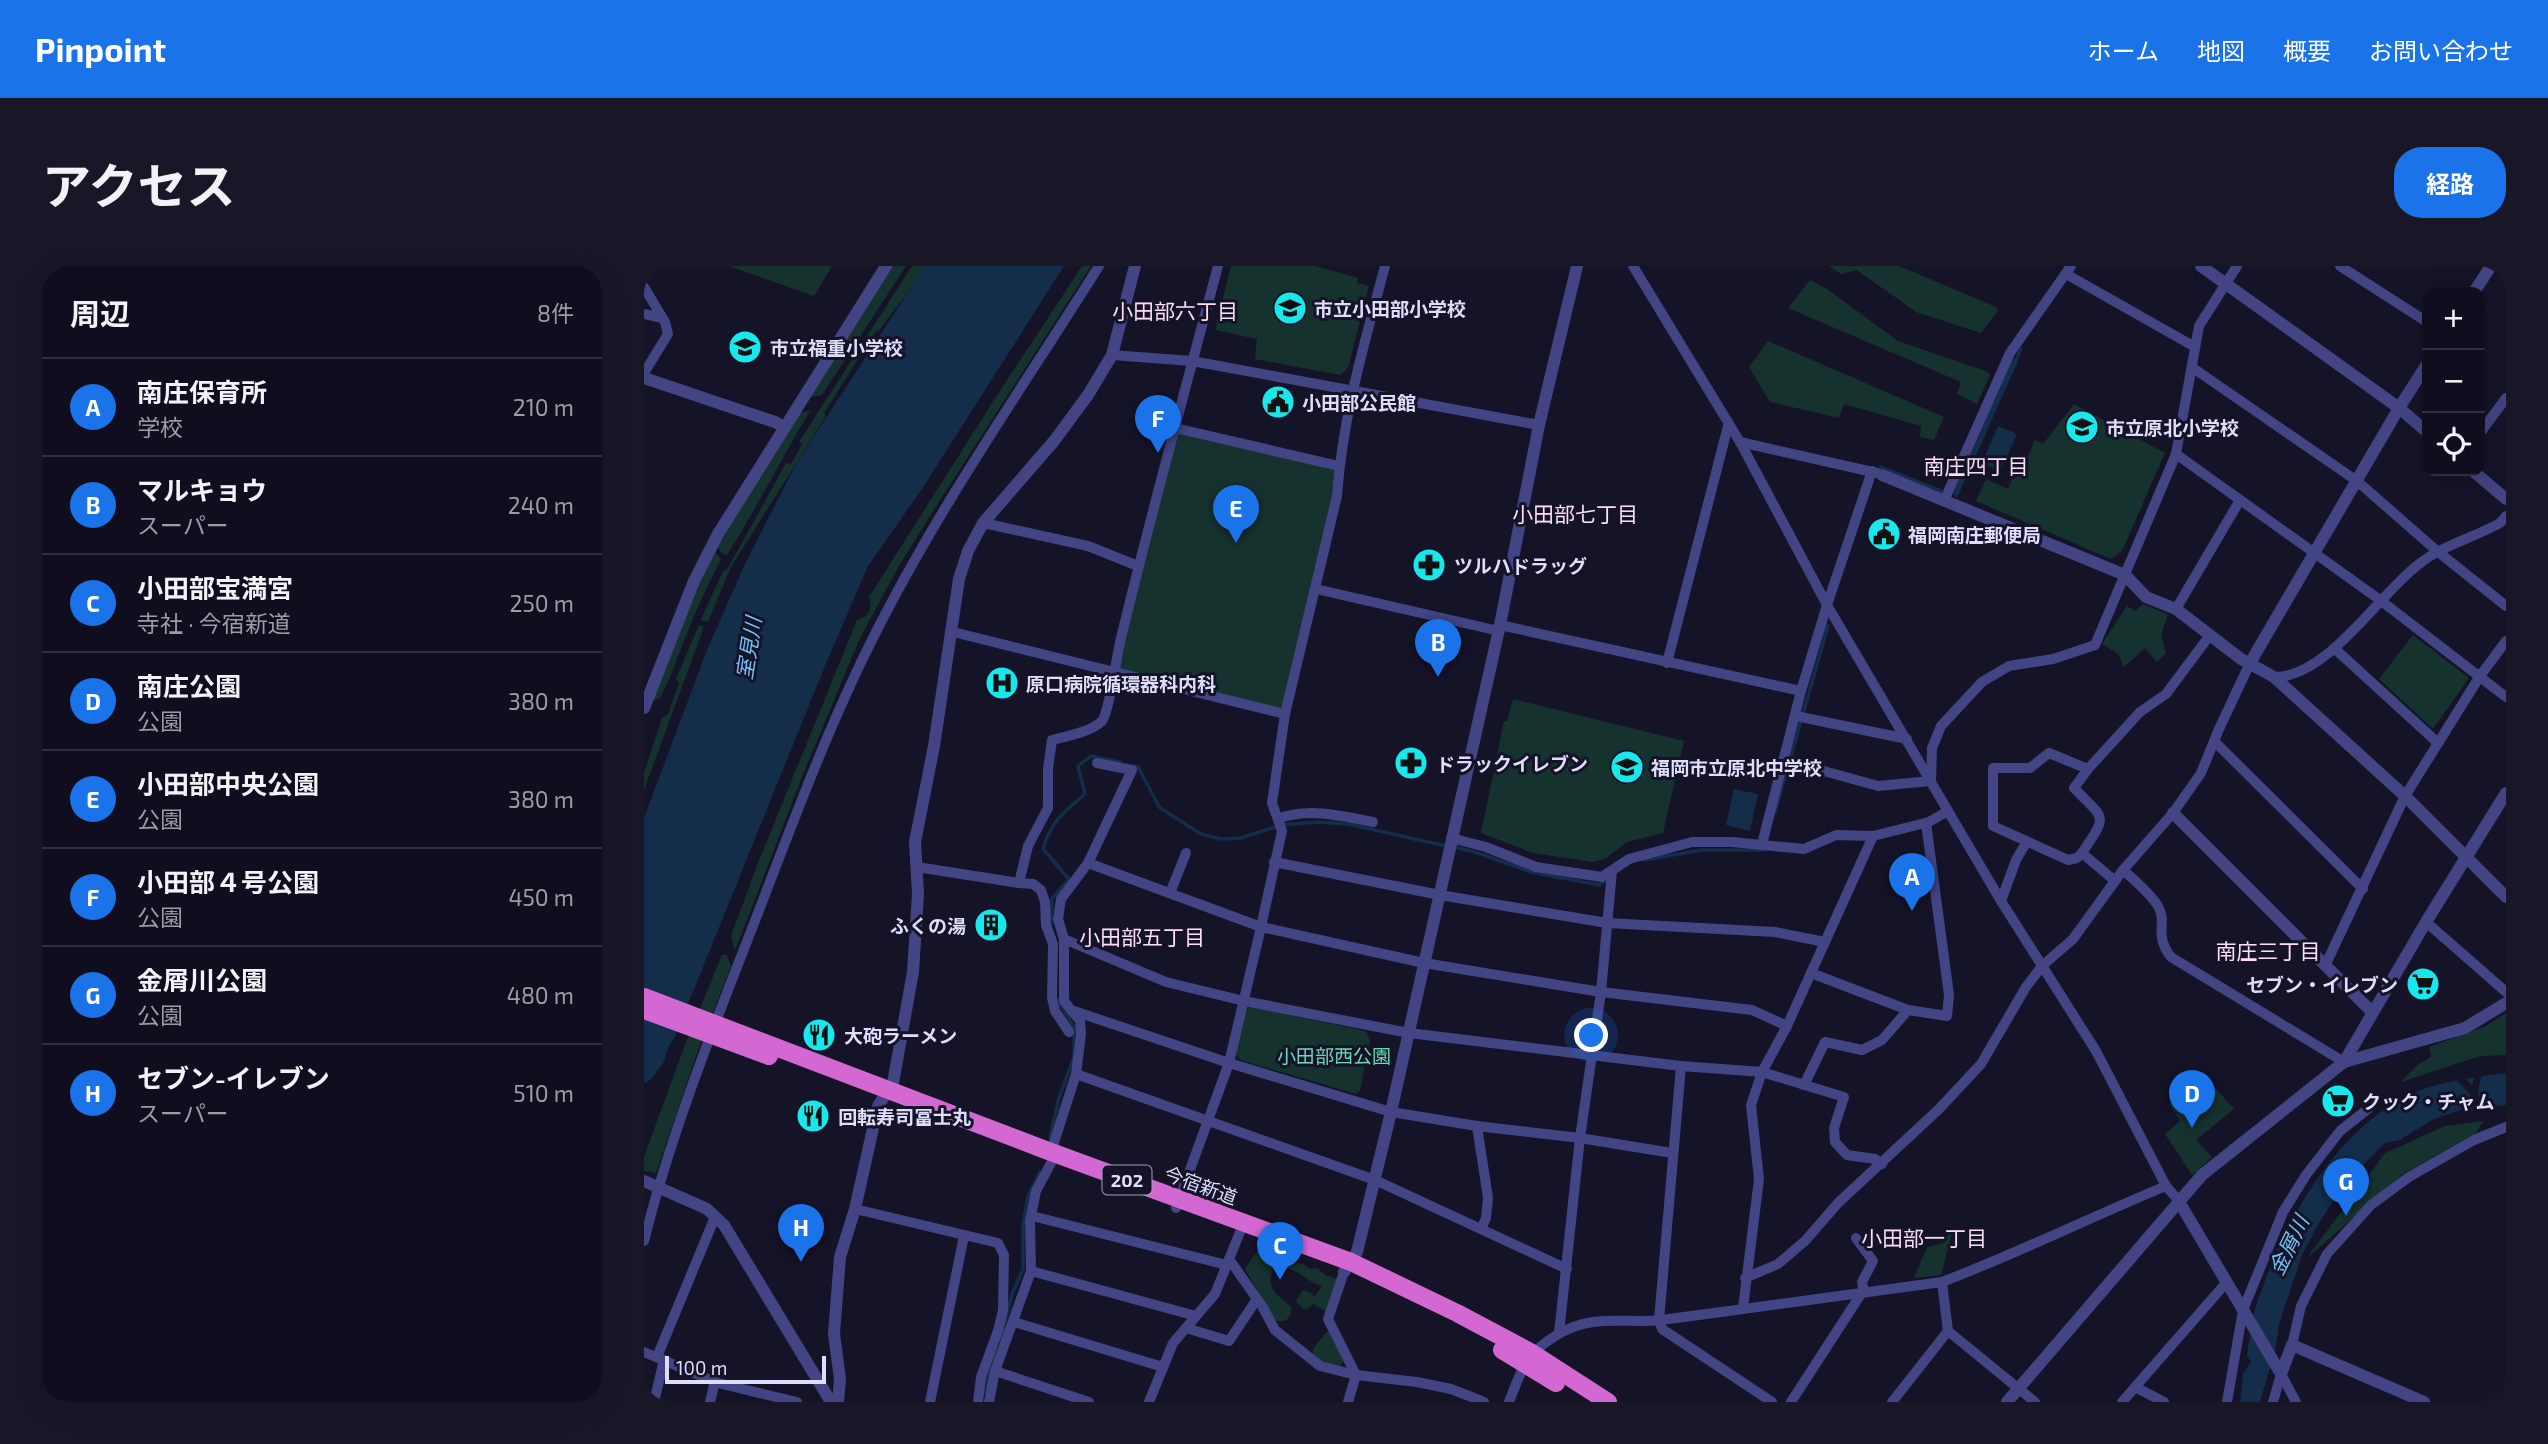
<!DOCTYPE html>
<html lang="ja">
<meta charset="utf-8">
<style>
:root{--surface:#100e1e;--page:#191727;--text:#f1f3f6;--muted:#9c9ca4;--line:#302e3c;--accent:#1a73e8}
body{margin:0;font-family:"Exo 2","Noto Sans JP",sans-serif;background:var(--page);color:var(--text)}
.controls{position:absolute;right:21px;top:21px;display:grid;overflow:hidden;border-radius:14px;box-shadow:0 7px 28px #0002}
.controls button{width:63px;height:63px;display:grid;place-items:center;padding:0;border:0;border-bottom:2px solid var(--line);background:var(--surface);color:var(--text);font:35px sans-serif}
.scale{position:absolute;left:21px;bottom:18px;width:161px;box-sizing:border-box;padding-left:7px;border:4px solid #deddfc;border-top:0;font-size:19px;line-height:24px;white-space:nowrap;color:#deddfc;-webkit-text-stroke:5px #151328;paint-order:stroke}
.you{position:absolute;left:948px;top:770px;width:24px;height:24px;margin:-18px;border:5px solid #fff;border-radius:50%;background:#1a73e8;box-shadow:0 0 0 10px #1a73e833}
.badge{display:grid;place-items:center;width:46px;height:46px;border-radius:50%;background:var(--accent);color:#fff;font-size:23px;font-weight:700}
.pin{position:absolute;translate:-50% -58px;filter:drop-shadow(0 2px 4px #0008)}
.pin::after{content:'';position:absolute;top:37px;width:24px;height:21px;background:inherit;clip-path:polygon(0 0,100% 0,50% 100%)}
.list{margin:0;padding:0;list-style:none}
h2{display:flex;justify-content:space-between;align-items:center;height:91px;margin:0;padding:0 28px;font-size:30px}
h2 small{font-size:23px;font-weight:400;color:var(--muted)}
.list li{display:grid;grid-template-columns:46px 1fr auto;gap:21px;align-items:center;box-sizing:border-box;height:98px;padding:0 28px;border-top:2px solid var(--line)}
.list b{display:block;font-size:26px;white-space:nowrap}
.list p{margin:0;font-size:23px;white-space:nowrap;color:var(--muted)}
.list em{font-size:23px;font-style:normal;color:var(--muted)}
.icon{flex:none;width:38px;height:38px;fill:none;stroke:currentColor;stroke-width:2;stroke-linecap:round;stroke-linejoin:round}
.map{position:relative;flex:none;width:1862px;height:1136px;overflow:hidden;border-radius:28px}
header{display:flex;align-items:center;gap:42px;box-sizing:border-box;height:98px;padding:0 35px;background:var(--accent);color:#fff}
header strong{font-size:33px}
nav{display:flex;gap:38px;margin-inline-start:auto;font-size:24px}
.intro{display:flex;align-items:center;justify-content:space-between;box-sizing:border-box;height:168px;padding:0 42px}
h1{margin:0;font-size:49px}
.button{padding:18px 32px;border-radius:28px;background:var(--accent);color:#fff;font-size:24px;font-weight:700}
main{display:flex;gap:42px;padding:0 42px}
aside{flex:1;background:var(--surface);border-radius:28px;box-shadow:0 7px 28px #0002}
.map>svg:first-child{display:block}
.green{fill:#16322f}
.water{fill:#132d4b}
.pier{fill:#151328}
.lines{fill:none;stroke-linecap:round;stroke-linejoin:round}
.stream{stroke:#132d4b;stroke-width:3.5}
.river{stroke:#132d4b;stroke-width:19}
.minor{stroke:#424483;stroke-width:10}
.tertiary{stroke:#424483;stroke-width:12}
.trunk{stroke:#d468d2;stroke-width:18}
.labels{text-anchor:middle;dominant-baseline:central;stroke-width:6;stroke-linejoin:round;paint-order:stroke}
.shield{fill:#151328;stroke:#a2a0bc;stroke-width:2}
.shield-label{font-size:18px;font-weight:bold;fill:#deddfc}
.poi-label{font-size:19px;font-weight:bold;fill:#deddfc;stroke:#151328;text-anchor:start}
.park-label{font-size:19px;fill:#6dd8b5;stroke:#151328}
.street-label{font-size:19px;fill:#deddfc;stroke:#151328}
.neighbourhood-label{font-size:21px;fill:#fcdef4;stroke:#151328}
.water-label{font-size:21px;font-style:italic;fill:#73c2f4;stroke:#151328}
</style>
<header>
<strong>Pinpoint</strong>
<nav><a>ホーム</a><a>地図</a><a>概要</a><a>お問い合わせ</a></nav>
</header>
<div class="intro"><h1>アクセス</h1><a class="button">経路</a></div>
<main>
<aside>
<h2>周辺<small>8件</small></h2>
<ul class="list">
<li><span class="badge">A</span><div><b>南庄保育所</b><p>学校</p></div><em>210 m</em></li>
<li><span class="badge">B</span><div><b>マルキョウ</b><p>スーパー</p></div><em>240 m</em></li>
<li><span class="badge">C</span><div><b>小田部宝満宮</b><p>寺社 · 今宿新道</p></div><em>250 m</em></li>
<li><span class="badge">D</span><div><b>南庄公園</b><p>公園</p></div><em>380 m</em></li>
<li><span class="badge">E</span><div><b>小田部中央公園</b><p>公園</p></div><em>380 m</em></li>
<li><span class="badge">F</span><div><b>小田部４号公園</b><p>公園</p></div><em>450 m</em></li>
<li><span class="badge">G</span><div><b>金屑川公園</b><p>公園</p></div><em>480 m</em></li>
<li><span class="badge">H</span><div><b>セブン-イレブン</b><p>スーパー</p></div><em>510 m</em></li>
</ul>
</aside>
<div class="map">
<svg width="1862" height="1136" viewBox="0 0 1862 1136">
<rect width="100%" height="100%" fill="#151328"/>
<!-- green -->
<g class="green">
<polygon points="85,0 188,0 170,30"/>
<polygon points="247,0 262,0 178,129 163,132"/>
<polygon points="268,0 283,0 234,66 232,65 180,147 182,150 87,301 64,356 57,354 79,305 84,302 142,197 147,198 158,178 155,176"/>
<path d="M438,0H447L291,242L255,300L216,372L158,511L91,685L87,670L114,597L213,354C224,351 229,343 225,331L350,134Z"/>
<polygon points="587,0 672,0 714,12 713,17 725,20 704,102 696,109 611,93 613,73 571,64"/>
<polygon points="1185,0 1255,0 1352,41 1354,45 1337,67 1272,46 1213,4 1197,8"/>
<polygon points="1166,14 1183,23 1254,75 1344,106 1346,109 1333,138 1313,128 1317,116 1144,42"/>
<polygon points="1124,75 1300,151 1290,174 1276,171 1277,160 1200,138 1195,152 1126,136 1105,101"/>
<polygon points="1430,138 1521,187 1478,285 1467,293 1332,235 1342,213 1364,223 1373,200 1379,202 1391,174 1399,178"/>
<path d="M166,145C137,193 113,242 83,289L78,288L73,280L154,147Z"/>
<polygon points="531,162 695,200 641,448 469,406"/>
<path d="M70,285L77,293C64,318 52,344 42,370C33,391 27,412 16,432L6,436L31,370Z"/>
<polygon points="1499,338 1524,348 1517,369 1522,387 1513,396 1501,382 1480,401 1474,388 1458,378 1483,340 1491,345"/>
<polygon points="55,359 60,361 0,524 0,507 18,452 24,448 35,418 32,413"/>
<polygon points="1769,369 1825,412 1789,463 1735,413"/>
<polygon points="869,433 1040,475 1019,567 983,576 961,593 948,596 889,587 837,567 860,455 863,455"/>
<polygon points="78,689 83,689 87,700 53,787 12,907 0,905 0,891 41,779"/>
<polygon points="607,741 722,765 726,774 716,825 712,828 596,794 592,788 602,744"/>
<polygon points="1862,747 1862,789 1836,790 1757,816 1772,800 1787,791 1785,781 1842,760"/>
<polygon points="1559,808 1590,843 1552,874 1568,891 1548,909 1521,868 1536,855 1525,838"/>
<polygon points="1839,855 1832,867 1759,908 1662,993 1741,887 1801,860"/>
<polygon points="1303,966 1308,967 1297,1009 1270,1012 1283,981 1299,977"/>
<path d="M615,982L629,986L634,993L642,990L647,992L652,998L658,997L666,1003L673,1002L681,1009L691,1012L694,1016L682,1045L669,1038L664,1043H659L652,1035L659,1024L668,1027L670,1032L678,1020C660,1015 651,997 629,1004C621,1022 635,1031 647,1040C648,1052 642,1058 630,1054L601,1003Z"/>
<polygon points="684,1064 700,1095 696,1100 678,1097 669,1091 669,1083"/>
</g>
<!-- water -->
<g class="water">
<polygon points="281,0 420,0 278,223 224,300 183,395 29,775 0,802 0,552 63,384 101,298 152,198"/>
<polygon points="1369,92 1374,95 1313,232 1309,228"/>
<polygon points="1354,160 1373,168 1356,205 1338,197"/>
<polygon points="1090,523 1114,528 1106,565 1082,559"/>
<path d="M1862,807V839L1817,844L1790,853L1756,874L1741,877L1699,920L1676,955L1658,989L1635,1058L1631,1085L1616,1136H1596L1599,1108L1607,1096L1603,1089C1606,1072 1607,1053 1613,1037C1638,962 1684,875 1754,835C1786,816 1826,812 1862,807Z"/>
</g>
<!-- pier -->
<polygon class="pier" points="1832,807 1838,807 1834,824 1837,844 1829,845 1826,828 1810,811 1818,809 1828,819"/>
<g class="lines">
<!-- stream -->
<g class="stream">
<polyline points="1370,98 1377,83"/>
<polyline points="1237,201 1302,227"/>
<polyline points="490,500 494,501 516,542 557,568 577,573 597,572 637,559 673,556 704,558 802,580"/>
<polyline points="1131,546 1184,360"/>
<polyline points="810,581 831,586 887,606 955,619 963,613"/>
<polyline points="1000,594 1058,584 1121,584"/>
<path d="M407,659L408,633L425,613L399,583C407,555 420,546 441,528L434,500L447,490L476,496"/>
<polyline points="406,872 415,832 430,791 430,762 412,731"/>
<polyline points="357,1074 368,1028 379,1003 379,958 384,930 396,906"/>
<polyline points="340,1127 344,1108 353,1084"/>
</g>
<!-- river -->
<polyline class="river" points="0,807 11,792 19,768"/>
<!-- minor -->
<g class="minor">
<polyline points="989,0 1096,176 1183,339 1304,545 1357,635 1452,785 1522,920 1534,934"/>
<polyline points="1696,0 1783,56"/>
<polyline points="1422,8 1551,81"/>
<polyline points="0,21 21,56 24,68 0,107"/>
<polyline points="0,48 18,52"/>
<polyline points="468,89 548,95 895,159"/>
<polyline points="1549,102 1713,215 1793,285 1862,340"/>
<polyline points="531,162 695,200"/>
<polyline points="1836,167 1862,132"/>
<polyline points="1096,176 1233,207"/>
<polyline points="1532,188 1736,334 1862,431"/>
<polyline points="1300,235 1366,87 1427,0"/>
<polyline points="339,257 444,280 494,300"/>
<polyline points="672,323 855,365"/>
<polyline points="1532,343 1596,234"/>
<polyline points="856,359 1157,425"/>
<polyline points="309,366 641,448"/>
<polyline points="1690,382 1794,477"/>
<polyline points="1023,397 1084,160"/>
<path d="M1630,411C1683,412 1734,329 1775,298C1799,279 1829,272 1856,257L1862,250"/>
<polyline points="1152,450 1263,473"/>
<polyline points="1570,475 1719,623"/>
<polyline points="1140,494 1234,520 1287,515 1288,482 1297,460 1338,416 1365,400 1409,393 1451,379 1532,188 1555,60 1593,0"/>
<polyline points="453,497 488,504 444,597 417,633 414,653 420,673 522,716 600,735 765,767 1037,800"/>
<path d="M634,553C664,541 699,550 729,556"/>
<polyline points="807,572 842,581 892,601 958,611 985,593 1048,576 1088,576 1160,583 1192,569 1229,570 1285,556 1304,545"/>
<polyline points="1118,578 1157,425 1183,339 1228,205"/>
<polyline points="1438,587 1433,592 1424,594 1349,560 1349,502 1386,502 1405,487 1444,503"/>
<polyline points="630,596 796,629 963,657 1131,666 1181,676"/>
<polyline points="444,597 617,661 780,697 957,726 1108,744 1143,760"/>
<path d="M273,601L375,617L384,580L404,542V503L408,474C423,470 447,466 458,455C465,447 473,387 477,372C507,248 541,124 574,0"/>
<path d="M1479,604C1490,614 1506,627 1514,640C1524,657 1509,668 1527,691L1700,796"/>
<path d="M1471,615L1438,587C1464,548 1462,555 1430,522L1444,503L1496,446L1522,428L1566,369"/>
<polyline points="375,617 389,618 397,624 401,636 402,659 409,678 408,732 411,745 425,766"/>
<polyline points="526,627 542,587"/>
<polyline points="1357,635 1372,594 1382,577"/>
<polyline points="1782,656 1862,726"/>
<polyline points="1681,700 1761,530 1836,410 1862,375"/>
<polyline points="1167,707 1264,744"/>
<polyline points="427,744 585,797 747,846 833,860 936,872 1028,887"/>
<polyline points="432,808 731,914 923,1003"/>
<polyline points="1160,819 1181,776 1218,784 1238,774 1264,744 1303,750 1305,729 1282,557"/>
<polyline points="833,860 844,932 842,952 837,963"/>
<polyline points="407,886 432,808 437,768 436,755 420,735 420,673"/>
<path d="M532,942L585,797L617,661L638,565L628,537L641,448L693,230C699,148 720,79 741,0"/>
<polyline points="211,943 354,977 360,989 359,1044 354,1065 337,1111 334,1136"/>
<polyline points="388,950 583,999"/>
<polyline points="1212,972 1229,995 1218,1016 1220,1027"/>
<path d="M0,975C28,863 72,755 114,647C149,556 183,464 227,376C292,245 377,124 455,0"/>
<polyline points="585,993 618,1040 631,1064 676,1100 712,1109 773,1116 807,1123 840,1136"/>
<polyline points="387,1005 386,955 392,925 407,897"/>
<polyline points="700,1006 684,1053 712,1109 704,1136"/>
<polyline points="1101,1012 1134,998 1161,975 1194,937 1295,843 1337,798 1382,721 1398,700 1429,673 1479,604 1529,547 1557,507 1575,463 1606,397"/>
<polyline points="1298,1016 1304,1065 1391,1136"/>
<polyline points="1099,1042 1115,913 1107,839 1118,806 1143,760 1229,570"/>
<polyline points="370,1056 519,1101"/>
<polyline points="542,1062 585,1075 613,1033"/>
<polyline points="915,1067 936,872 957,726 968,605"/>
<polyline points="1648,1079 1657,1040 1683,988 1727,939 1765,911 1830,874 1862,861"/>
<polyline points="0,1086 74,1117 153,1136"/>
<polyline points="13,1091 71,951"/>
<polyline points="351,1105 445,1136"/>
<polyline points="1637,1108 1652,1136"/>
<polyline points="1491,1121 1520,1136"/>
<polyline points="10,1136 20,1094"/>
<polyline points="66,1136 71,1115"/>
<polyline points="286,1136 320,970"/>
<polyline points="345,1136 351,1105 387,1005 552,1050"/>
<polyline points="505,1136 529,1077 571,1028 596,966"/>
<path d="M865,1136C878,1103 881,1088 913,1069C949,1047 980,1058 1017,1054C1111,1042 1205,1029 1298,1016C1374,987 1447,951 1522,920"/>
<polyline points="1128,1136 1018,1063 1015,1054 1037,800 1118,806 1200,831 1190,862 1191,876 1203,889 1231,893 1238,898"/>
<polyline points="1147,1136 1217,1028"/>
<polyline points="1248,1136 1304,1065"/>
<polyline points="1478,1136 1582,1017"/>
<polyline points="1583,1136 1599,1044 1639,946 1662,909 1696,865 1725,842"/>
<polyline points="1629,1136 1637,1108"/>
</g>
<!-- tertiary -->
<g class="tertiary">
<polyline points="1557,0 1755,142 1783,166"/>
<polyline points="1830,26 1847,0"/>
<polyline points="0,112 131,156 140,161"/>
<polyline points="1829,205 1862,233"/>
<polyline points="1238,209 1481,309 1502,331 1532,343 1597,393 1630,411 1761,530 1862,631"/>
<polyline points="1606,397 1755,142 1783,98"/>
<polyline points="0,442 50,315 74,268 242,0"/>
<polyline points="1529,547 1728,746"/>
<polyline points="1700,796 1821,762 1862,737"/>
<polyline points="0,915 63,943 80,959 187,1136"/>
<polyline points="1534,934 1637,1108"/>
<polyline points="700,1006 713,986 747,846 856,359 895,159 933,0"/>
<polyline points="1637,1108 1648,1079 1780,1136"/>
<polyline points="194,1136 196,1113 190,1068 196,991 211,943 234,840 249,817 269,706 274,628 271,576 290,480 315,313 324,285 339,257 410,175 444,129 468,89 491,0"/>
<polyline points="1363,1136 1558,909 1700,796 1782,656 1862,527"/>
</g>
<!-- trunk -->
<g class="trunk">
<polyline points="0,731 407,886 707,996 813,1047 888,1087 964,1136"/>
<polyline points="0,744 125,790"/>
<polyline points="858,1084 912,1117"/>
</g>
</g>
<!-- icons -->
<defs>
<symbol id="school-disc" viewBox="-11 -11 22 22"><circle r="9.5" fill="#18e7ec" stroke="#151328"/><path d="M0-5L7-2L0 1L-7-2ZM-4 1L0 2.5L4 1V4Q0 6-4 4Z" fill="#111"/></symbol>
<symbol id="civic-disc" viewBox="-11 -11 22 22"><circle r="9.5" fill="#18e7ec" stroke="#151328"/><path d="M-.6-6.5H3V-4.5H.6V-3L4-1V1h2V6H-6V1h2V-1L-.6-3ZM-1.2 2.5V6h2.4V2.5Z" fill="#111"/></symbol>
<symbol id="pharmacy-disc" viewBox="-11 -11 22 22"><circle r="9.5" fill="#18e7ec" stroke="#151328"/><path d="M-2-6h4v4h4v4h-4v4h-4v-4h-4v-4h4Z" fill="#111"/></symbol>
<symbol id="hospital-disc" viewBox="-11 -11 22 22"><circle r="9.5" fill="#18e7ec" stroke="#151328"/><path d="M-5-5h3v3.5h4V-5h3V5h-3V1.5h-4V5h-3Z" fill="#111"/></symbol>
<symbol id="building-disc" viewBox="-11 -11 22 22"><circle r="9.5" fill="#18e7ec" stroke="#151328"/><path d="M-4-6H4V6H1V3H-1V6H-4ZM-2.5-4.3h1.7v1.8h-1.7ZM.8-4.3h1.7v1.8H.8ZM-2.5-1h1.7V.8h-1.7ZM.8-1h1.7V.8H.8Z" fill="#111"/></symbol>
<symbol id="supermarket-disc" viewBox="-11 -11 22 22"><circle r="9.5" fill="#18e7ec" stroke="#151328"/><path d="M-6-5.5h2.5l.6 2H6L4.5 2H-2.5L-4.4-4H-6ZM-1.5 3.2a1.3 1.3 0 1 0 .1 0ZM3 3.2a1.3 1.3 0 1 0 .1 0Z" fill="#111"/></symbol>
<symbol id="restaurant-disc" viewBox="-11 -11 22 22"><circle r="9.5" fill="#18e7ec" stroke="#151328"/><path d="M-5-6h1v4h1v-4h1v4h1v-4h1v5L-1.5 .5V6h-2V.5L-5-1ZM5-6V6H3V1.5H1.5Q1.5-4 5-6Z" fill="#111"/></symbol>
</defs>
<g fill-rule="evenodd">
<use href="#school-disc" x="627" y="23" width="38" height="38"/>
<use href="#school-disc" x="82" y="62" width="38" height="38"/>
<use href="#civic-disc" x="615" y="117" width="38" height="38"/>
<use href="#school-disc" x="1419" y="142" width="38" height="38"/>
<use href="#civic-disc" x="1221" y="249" width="38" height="38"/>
<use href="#pharmacy-disc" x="766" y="280" width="38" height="38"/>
<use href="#hospital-disc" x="339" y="398" width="38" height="38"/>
<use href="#pharmacy-disc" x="748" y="478" width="38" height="38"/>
<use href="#school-disc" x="964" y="482" width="38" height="38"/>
<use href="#building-disc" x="328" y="640" width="38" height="38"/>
<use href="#supermarket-disc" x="1760" y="699" width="38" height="38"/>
<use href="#restaurant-disc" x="156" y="750" width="38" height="38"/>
<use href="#supermarket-disc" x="1675" y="816" width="38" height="38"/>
<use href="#restaurant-disc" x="150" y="831" width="38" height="38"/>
</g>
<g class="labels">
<!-- shield labels -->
<rect class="shield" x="458.5" y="899.5" width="49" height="29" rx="5"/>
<g class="shield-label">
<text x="483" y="914">202</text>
</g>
<!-- poi labels -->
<g class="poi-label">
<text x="670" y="42">市立小田部小学校</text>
<text x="126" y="81">市立福重小学校</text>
<text x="658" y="136">小田部公民館</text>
<text x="1462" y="161">市立原北小学校</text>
<text x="1264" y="268">福岡南庄郵便局</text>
<text x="810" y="299">ツルハドラッグ</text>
<text x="382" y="417">原口病院循環器科内科</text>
<text x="792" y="497">ドラックイレブン</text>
<text x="1007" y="501">福岡市立原北中学校</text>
<text x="322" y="659" text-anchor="end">ふくの湯</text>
<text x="1754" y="718" text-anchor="end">セブン・イレブン</text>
<text x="200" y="769">大砲ラーメン</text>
<text x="1718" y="835">クック・チャム</text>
<text x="194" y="850">回転寿司冨士丸</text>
</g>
<!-- park labels -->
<g class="park-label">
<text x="690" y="789">小田部西公園</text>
</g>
<!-- street labels -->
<g class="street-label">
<text transform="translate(557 919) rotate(20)">今宿新道</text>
</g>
<!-- neighbourhood labels -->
<g class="neighbourhood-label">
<text x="531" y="44">小田部六丁目</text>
<text x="1332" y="199">南庄四丁目</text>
<text x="931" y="247">小田部七丁目</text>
<text x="498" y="670">小田部五丁目</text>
<text x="1624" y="684">南庄三丁目</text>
<text x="1280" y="971">小田部一丁目</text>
</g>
<!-- water labels -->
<g class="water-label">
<text transform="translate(104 382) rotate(-81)">室見川</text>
<text transform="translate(1644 979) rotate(-64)">金屑川</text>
</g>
</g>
</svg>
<div class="controls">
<button>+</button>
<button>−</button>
<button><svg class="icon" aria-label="locate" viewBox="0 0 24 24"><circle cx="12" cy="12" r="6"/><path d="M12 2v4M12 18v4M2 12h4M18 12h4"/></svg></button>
</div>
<div class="scale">100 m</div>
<div class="you"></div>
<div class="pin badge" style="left:1268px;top:645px">A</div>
<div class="pin badge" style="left:794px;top:411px">B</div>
<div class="pin badge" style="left:636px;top:1014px">C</div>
<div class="pin badge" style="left:1548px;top:862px">D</div>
<div class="pin badge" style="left:592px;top:277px">E</div>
<div class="pin badge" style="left:514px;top:187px">F</div>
<div class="pin badge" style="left:1702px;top:950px">G</div>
<div class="pin badge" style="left:157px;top:996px">H</div>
</div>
</main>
